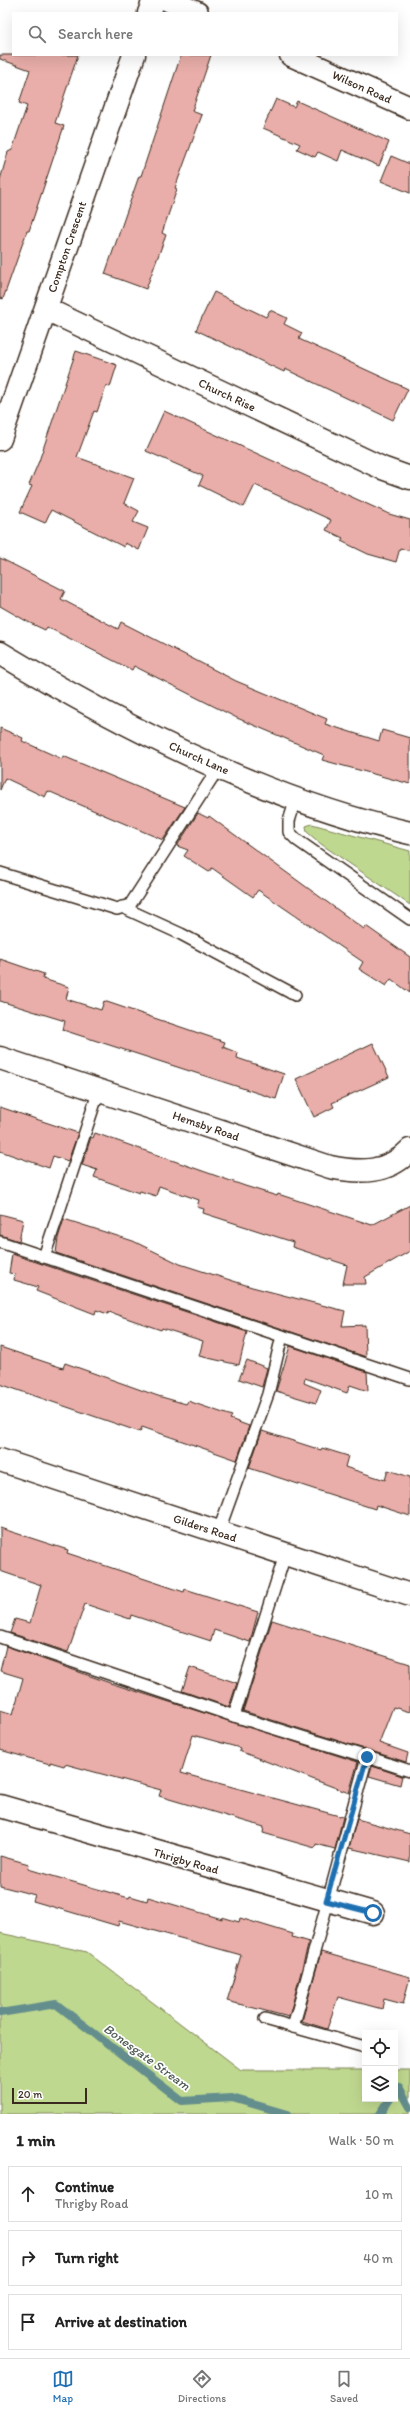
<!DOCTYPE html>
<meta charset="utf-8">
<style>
:root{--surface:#fff;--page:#f2f2f2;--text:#222;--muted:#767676;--line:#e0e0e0;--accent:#1f6fb2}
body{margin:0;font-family:Itim,sans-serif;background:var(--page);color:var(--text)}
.controls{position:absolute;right:12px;bottom:12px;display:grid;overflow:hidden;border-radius:0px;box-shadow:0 4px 16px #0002}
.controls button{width:36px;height:36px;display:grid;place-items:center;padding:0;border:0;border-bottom:1px solid var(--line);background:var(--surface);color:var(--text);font:20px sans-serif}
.scale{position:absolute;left:12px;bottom:10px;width:75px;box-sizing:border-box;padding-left:4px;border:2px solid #3b2a1e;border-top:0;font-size:11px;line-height:14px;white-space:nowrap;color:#3b2a1e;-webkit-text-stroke:3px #fff;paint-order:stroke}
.stop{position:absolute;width:12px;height:12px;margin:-9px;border:3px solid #1f6fb2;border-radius:50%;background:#fff}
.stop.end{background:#1f6fb2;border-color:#fff;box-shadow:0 1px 4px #0008}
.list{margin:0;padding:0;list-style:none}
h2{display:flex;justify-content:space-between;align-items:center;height:52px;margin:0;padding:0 16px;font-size:17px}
h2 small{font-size:13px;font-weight:400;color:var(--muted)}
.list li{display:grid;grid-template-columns:26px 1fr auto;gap:12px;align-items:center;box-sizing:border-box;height:56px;margin:0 8px 8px;padding:0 8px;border:1px solid var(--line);border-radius:0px}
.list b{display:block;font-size:15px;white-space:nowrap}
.list p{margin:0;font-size:13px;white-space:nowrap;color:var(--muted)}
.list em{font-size:13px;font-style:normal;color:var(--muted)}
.icon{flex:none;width:22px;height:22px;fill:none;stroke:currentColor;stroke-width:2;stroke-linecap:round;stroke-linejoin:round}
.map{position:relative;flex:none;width:410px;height:2114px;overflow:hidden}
.search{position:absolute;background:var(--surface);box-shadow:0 4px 16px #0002;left:12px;right:12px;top:12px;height:44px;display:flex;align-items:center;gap:10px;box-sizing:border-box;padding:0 14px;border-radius:0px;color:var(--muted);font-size:15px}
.sheet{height:244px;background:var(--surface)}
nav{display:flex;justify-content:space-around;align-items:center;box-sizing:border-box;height:56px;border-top:1px solid var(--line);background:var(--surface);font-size:11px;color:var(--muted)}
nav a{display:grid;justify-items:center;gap:2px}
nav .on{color:var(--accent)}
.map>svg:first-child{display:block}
.green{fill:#bfd88f;stroke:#7d8156}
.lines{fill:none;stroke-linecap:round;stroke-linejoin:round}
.stream{stroke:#648e8d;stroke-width:8}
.building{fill:#e9aea9;stroke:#3b2a1e}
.lane-casing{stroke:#3b2a1e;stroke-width:14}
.street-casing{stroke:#3b2a1e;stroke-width:25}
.secondary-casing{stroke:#3b2a1e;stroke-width:25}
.lane{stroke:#fff;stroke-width:11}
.street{stroke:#fff;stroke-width:22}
.secondary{stroke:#fff;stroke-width:22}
.route{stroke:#1f6fb2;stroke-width:5}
.labels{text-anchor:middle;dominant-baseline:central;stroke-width:3.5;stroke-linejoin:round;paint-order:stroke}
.street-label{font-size:12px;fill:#3b2a1e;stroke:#fff}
.water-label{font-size:13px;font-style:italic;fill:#505c56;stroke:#fff}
</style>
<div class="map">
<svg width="410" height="2114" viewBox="0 0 410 2114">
<rect width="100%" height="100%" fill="#fff"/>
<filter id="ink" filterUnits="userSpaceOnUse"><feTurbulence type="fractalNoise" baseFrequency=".025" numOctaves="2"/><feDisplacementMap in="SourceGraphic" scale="8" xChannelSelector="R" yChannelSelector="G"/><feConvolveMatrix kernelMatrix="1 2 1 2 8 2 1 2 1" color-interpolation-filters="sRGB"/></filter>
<g filter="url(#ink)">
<!-- green -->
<g class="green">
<polygon points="312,824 410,851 410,905 321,844 307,832 306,826"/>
<polygon points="0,1933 87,1952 241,2070 365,2070 365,2099 395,2099 395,2070 410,2070 410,2114 0,2114"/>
</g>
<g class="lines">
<!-- stream -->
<g class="stream">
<polyline points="0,2013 56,2004 182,2101 232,2098 287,2114"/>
<polyline points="395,2093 399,2087 410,2107"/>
<polyline points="380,2114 390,2099"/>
</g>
</g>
<!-- building -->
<g class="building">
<polygon points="0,55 78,55 55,123 64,126 29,231 27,231 3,299 0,298 0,180 8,152 12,150 27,106 19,103 30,70 0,59"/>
<polygon points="181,55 211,55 192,111 202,115 175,188 177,189 162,233 166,235 146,289 105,274 139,176 141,176"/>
<polygon points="276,99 294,107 297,101 389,142 379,166 342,150 338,161 318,152 315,157 297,149 300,144 263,128"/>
<polygon points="391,156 410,164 410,193 381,181"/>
<polygon points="214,292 266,317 270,310 287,318 284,324 302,333 299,339 408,389 393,420 285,369 284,372 196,330"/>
<polygon points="76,351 117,365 110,387 106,386 97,412 94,411 77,457 134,478 124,503 139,511 133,522 148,528 139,550 125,543 124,547 51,510 45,523 20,512 32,486 29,485 39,461"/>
<polygon points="164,411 389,514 410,520 410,551 400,548 396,562 368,554 341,541 343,538 326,530 331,520 255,485 244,507 199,485 203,476 146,451"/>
<polygon points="0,558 65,591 61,599 118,629 121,622 236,681 327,719 325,724 379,741 382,730 410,738 410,784 322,760 324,755 237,718 134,666 132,670 47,627 45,630 28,622 0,606"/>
<polygon points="0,728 23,738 22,741 62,759 63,756 185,807 163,840 48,791 45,797 5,778 0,790"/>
<polygon points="198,813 208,818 209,816 364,929 366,926 410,957 410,993 391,979 386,986 359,969 363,962 258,890 253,897 212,868 209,872 184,856 188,850 177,846"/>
<polygon points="0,959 44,974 43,979 69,987 66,999 101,1010 104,1001 225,1042 223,1047 238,1053 237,1058 284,1074 276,1099 63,1030 65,1021 0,1001"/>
<polygon points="373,1043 389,1077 332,1103 334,1107 314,1117 296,1079"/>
<polygon points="0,1107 78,1133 68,1161 53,1156 49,1168 0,1151"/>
<polygon points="95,1133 245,1186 277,1196 278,1194 372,1225 410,1205 410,1251 365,1277 366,1284 343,1284 347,1265 292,1247 293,1242 203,1213 204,1209 197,1207 199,1200 159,1186 156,1196 140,1191 139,1193 94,1177 97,1170 82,1165 91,1137 93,1138"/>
<polygon points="0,1214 23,1220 19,1241 0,1235"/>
<polygon points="64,1219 133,1241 180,1264 252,1287 345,1311 342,1326 365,1325 366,1357 56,1253 58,1238"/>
<polygon points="12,1254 247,1332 239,1365 199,1356 203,1341 162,1328 161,1330 109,1312 108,1314 96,1310 95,1314 36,1291 38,1287 14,1280 15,1274 9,1273"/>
<polygon points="290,1346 367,1372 368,1391 350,1385 347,1393 305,1378 304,1383 321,1390 316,1403 276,1391"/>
<polygon points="0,1347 63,1368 65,1363 158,1396 186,1404 188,1401 232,1416 230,1419 249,1426 237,1460 142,1427 140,1432 0,1384"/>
<polygon points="247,1360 267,1368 262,1387 239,1379"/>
<polygon points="262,1431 321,1450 322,1448 348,1456 345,1467 385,1480 388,1470 410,1477 410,1516 376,1505 375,1509 249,1468"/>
<polygon points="0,1528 68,1550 67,1553 184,1592 185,1589 258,1612 250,1642 214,1630 211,1641 131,1615 130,1619 85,1604 68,1652 10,1633 15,1619 30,1623 41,1585 0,1571"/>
<polygon points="272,1620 410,1664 410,1712 393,1707 379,1743 408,1753 406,1762 243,1711"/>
<polygon points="6,1646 110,1683 358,1762 349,1793 239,1751 240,1748 193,1735 181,1773 343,1817 335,1849 316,1844 315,1848 263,1833 264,1827 159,1796 161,1790 65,1764 64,1766 50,1762 50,1764 0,1750 0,1710 13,1714 23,1678 0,1671"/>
<polygon points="190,1667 237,1683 229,1707 182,1691"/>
<polygon points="372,1766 402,1776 400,1785 369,1776"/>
<polygon points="357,1819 410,1834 410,1862 349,1848"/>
<polygon points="0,1856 29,1864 28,1869 129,1898 130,1896 147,1901 148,1897 222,1919 222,1917 239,1922 240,1918 293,1934 292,1937 309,1942 289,2017 227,2001 241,1955 119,1921 118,1926 33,1901 35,1895 0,1886"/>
<polygon points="321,1952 410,1977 403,2004 384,1999 382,2009 338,1997 327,2029 302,2021"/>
</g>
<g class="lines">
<defs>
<g id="lane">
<polyline points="296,799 289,821 289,832 297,840 410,919"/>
<polyline points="0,873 117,909 130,905 219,767"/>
<polyline points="122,907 181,934 295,995"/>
<polyline points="0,1242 282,1336 268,1394 218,1533"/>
<polyline points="44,1257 99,1090"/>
<polyline points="282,1336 410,1379"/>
<path d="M0,1637L234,1716L367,1757C342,1847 319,1937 293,2027"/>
<polyline points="234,1716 285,1555"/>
<polyline points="367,1757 410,1771"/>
<polyline points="265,2019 365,2047"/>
</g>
<g id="street">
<polyline points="168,0 197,13"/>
<polyline points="149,13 154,0"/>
<polyline points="291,55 410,108"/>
<polyline points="46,309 382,468 410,478"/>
<polyline points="0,439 134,55"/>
<path d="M0,1058L330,1167C359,1173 388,1174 410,1150"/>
<polyline points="0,1460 410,1595"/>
<polyline points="0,1806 373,1913"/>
</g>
<path id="secondary" d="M0,653C124,728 269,801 410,833"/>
</defs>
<!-- lane casing -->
<use href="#lane" class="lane-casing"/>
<!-- street casing -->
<use href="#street" class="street-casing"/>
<!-- secondary casing -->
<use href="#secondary" class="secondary-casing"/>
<!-- lane -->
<use href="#lane" class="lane"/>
<!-- street -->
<use href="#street" class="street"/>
<!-- secondary -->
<use href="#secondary" class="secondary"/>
</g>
</g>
<g class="lines" filter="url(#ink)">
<!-- route -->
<polyline class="route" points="367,1757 326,1901 373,1913"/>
</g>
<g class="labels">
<!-- street labels -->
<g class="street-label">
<text transform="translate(362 87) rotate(24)">Wilson Road</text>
<text transform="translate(67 247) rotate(-71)">Compton Crescent</text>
<text transform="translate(227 395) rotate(25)">Church Rise</text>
<text transform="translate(199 758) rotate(24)">Church Lane</text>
<text transform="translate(206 1126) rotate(19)">Hemsby Road</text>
<text transform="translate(205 1528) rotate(18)">Gilders Road</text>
<text transform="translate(186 1861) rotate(16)">Thrigby Road</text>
</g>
<!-- water labels -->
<g class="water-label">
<text transform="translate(147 2057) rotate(36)">Bonesgate Stream</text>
</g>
</g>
</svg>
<div class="controls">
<button><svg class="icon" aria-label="locate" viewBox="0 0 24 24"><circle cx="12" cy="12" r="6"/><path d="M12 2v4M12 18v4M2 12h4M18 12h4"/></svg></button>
<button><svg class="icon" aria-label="layers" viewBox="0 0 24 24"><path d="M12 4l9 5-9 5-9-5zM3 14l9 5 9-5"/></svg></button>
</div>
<div class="scale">20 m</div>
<div class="stop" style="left:373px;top:1913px"></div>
<div class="stop end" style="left:367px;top:1757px"></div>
<div class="search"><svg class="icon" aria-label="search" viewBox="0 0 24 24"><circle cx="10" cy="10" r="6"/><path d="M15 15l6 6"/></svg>Search here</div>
</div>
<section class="sheet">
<h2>1 min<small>Walk · 50 m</small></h2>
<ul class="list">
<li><svg class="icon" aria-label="ahead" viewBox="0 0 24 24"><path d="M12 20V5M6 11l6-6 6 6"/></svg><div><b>Continue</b><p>Thrigby Road</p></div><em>10 m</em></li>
<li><svg class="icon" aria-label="right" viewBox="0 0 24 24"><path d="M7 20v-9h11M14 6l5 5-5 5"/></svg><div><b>Turn right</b></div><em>40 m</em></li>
<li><svg class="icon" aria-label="arrive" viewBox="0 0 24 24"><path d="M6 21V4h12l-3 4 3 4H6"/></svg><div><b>Arrive at destination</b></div></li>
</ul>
</section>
<nav>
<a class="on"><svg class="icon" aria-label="map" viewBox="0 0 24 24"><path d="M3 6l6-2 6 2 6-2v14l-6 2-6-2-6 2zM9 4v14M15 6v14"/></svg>Map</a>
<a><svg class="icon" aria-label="directions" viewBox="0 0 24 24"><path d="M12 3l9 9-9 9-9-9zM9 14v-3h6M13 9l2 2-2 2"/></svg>Directions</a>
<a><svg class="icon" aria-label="saved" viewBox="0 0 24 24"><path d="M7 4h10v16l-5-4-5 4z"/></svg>Saved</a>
</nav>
